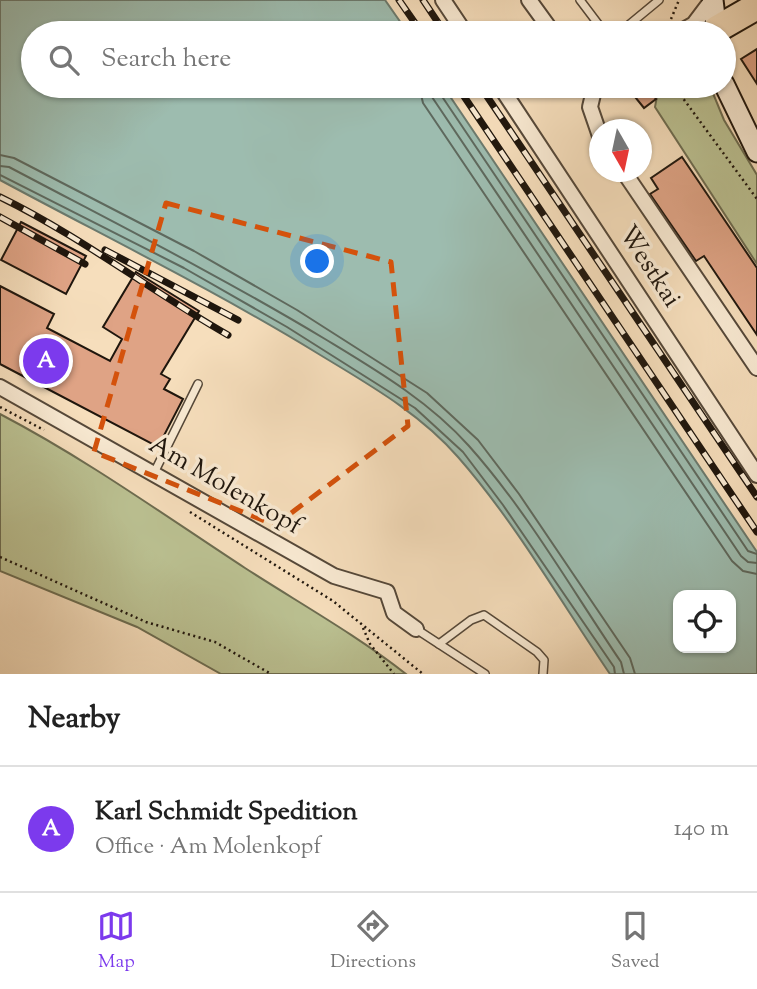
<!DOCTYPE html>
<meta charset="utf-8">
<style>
:root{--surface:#fff;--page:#f2f2f2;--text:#222;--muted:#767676;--line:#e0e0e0;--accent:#7c3aed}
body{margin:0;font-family:"Sorts Mill Goudy",serif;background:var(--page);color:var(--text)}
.controls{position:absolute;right:21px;bottom:21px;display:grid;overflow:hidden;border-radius:14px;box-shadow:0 2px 5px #0004}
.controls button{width:63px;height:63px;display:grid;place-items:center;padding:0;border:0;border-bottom:2px solid var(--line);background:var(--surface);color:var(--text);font:35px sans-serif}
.compass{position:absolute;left:589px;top:119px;width:63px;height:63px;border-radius:50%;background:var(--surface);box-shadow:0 2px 5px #0004;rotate:171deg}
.you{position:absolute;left:318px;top:262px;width:24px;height:24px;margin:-18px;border:5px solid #fff;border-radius:50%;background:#1a73e8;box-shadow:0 0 0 10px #1a73e833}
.badge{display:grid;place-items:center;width:46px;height:46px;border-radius:50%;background:var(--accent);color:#fff;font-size:23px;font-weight:700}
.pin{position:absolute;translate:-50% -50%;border:4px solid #fff;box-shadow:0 2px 7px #0006}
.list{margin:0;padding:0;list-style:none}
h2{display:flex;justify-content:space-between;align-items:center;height:91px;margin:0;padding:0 28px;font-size:30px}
h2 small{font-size:23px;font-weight:400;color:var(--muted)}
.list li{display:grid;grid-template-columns:46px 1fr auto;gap:21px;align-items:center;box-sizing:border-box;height:126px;padding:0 28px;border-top:2px solid var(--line)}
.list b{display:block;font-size:26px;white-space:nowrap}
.list p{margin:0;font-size:23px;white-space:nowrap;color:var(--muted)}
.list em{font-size:23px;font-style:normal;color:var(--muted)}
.icon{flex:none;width:38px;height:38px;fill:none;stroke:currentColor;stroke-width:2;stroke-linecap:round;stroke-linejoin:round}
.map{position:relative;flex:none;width:757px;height:674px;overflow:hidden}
.search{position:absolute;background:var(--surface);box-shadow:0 2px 5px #0004;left:21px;right:21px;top:21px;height:77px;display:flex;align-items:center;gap:18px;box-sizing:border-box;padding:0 24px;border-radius:38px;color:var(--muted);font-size:26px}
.sheet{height:217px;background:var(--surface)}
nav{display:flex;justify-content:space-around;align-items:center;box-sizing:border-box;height:98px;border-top:2px solid var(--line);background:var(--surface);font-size:19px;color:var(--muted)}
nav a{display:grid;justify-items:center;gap:4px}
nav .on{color:var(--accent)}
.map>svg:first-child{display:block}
.green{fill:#bbc192;stroke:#6d6c50;stroke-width:2}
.water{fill:#9dbcaf;stroke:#6b7a6e;stroke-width:2;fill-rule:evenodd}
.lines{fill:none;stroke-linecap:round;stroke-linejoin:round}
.shore{stroke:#5e695e;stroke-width:2}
.building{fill:#dfa385;stroke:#1f160d;stroke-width:2}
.lane-casing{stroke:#554839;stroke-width:10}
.street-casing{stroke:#554839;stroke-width:18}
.secondary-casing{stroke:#1f160d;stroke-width:23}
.highway-casing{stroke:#1f160d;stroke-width:30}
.path{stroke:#1f160d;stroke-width:2.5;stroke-dasharray:2 3.5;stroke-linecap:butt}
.lane{stroke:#f9ead3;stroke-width:7}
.street{stroke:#f9ead3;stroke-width:14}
.secondary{stroke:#f9ead3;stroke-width:19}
.highway{stroke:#f6debc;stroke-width:26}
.rail-casing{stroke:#1f160d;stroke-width:7}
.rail{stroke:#f9ead3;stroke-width:4.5;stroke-dasharray:13;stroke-linecap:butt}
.marked{fill:none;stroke:#d4520c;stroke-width:5;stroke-dasharray:14 9;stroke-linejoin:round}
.labels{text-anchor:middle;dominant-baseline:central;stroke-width:7;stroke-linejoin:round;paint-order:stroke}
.street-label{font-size:26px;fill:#1f160d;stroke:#f9ead3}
</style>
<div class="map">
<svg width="757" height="674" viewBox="0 0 757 674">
<rect width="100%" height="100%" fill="#f6debc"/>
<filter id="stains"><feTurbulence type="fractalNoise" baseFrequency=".00286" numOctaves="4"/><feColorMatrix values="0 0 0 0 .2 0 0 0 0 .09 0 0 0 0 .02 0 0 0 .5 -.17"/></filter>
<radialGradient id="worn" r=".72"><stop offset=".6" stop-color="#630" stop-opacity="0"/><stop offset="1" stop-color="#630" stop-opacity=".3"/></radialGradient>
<!-- green -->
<g class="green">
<polygon points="649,86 710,86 724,120 757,175 757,264 655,107 657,96"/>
<path d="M0,414C86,459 164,515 245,568C299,603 355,634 406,674H221L137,627L0,571Z"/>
</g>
<!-- water -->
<path class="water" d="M0,0H385L408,33H33V86H443L757,552V674H610C561,602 515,522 458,457C419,412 366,383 317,353C214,290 106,237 0,180ZM678,595H731V648H678Z"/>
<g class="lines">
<!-- shore -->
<g class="shore">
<polyline points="419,86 423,103 732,561 743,571 757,574"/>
<polyline points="429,86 432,97 741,556 748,562 757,563"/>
<polyline points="438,86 439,92 748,551 757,554"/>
<polyline points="0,155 14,158 194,251 297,310 427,393 478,440 519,494 630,658 635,674"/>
<path d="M0,166L9,167C115,223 222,277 325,339C376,370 429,401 469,446C527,511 572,590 621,662L624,674"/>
<polyline points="0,175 184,268 287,327 415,408 463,452 503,505 614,667 615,674"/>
</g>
</g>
<!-- building -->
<g class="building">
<polygon points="757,49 757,84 741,59"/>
<polygon points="639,86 646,86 656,99 644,108 631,92"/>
<polygon points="682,157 757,268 757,335 704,256 696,261 650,194 658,189 651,178"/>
<polygon points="21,222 86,256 66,294 1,260"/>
<polygon points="136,272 199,311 161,374 170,379 164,389 183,399 158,447 0,364 0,286 54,314 47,328 110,361 122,339 103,327"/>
</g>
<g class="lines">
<defs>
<g id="lane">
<polyline points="580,0 605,33"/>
<polyline points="619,33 659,0"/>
<polyline points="154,473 198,384"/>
<polyline points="416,629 485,674"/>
<polyline points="439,644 471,620 484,615 537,652 544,660 543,674"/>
</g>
<g id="street">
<polyline points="443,0 465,33"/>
<polyline points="529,0 553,33"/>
<polyline points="678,33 694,24 712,0"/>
<polyline points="500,86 757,475"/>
<polyline points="595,86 590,107 600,136"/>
<polyline points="624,172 757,368"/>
<polyline points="0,387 334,576 387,592 394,613 416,629"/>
</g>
<g id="secondary">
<polyline points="713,0 717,33"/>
<polyline points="724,84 757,152"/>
</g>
<polyline id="highway" points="717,29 757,6"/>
</defs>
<!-- lane casing -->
<use href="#lane" class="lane-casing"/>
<!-- street casing -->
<use href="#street" class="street-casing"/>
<!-- secondary casing -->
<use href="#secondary" class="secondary-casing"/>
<!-- highway casing -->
<use href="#highway" class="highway-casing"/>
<!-- path -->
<g class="path">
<polyline points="671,19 679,0"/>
<polyline points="647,23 654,33"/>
<polyline points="657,33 665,27"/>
<polyline points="674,86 757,199"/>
<polyline points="0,407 44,430"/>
<polyline points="190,512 333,601 423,674"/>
<polyline points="0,557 146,622 215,642 271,674"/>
<polyline points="363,628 370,644 394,674"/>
</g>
<!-- lane -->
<use href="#lane" class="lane"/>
<!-- street -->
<use href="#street" class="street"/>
<!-- secondary -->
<use href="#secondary" class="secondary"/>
<!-- highway -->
<use href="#highway" class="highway"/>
<defs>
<g id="rail">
<polyline points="399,0 422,33"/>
<polyline points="423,0 445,33"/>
<polyline points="457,86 757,532"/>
<polyline points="480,86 757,497"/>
<path d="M0,197C80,236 151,291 228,335"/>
<polyline points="0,217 85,264"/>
<polyline points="105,250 238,320"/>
</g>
</defs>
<!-- rail casing -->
<use href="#rail" class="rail-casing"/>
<!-- rail -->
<use href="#rail" class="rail"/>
</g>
<!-- marked area -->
<path class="marked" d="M166,203L391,262L408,426L275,525L94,452Z"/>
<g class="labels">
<!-- street labels -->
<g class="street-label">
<text transform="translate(649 267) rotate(57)">Westkai</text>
<text transform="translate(225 486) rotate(30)">Am Molenkopf</text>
</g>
</g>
<rect width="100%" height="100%" filter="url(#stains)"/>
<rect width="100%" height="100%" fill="url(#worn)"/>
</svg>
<div class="controls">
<button><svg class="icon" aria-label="locate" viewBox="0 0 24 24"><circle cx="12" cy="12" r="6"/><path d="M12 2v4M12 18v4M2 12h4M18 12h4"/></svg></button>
</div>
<svg class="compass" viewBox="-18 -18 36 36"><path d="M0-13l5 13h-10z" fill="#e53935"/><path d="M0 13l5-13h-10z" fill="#767676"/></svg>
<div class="you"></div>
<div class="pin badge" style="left:46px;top:361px">A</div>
<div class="search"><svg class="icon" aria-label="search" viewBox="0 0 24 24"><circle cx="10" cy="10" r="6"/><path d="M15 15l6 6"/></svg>Search here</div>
</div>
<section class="sheet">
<h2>Nearby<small></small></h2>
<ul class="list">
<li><span class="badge">A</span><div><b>Karl Schmidt Spedition</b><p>Office · Am Molenkopf</p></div><em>140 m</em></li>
</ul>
</section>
<nav>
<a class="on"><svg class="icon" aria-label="map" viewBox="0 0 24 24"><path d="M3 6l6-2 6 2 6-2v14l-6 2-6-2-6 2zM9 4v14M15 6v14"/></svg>Map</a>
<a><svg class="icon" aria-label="directions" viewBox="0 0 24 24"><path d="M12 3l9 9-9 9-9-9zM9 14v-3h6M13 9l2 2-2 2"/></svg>Directions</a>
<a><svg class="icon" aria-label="saved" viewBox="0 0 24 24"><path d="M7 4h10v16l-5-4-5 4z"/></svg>Saved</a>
</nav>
